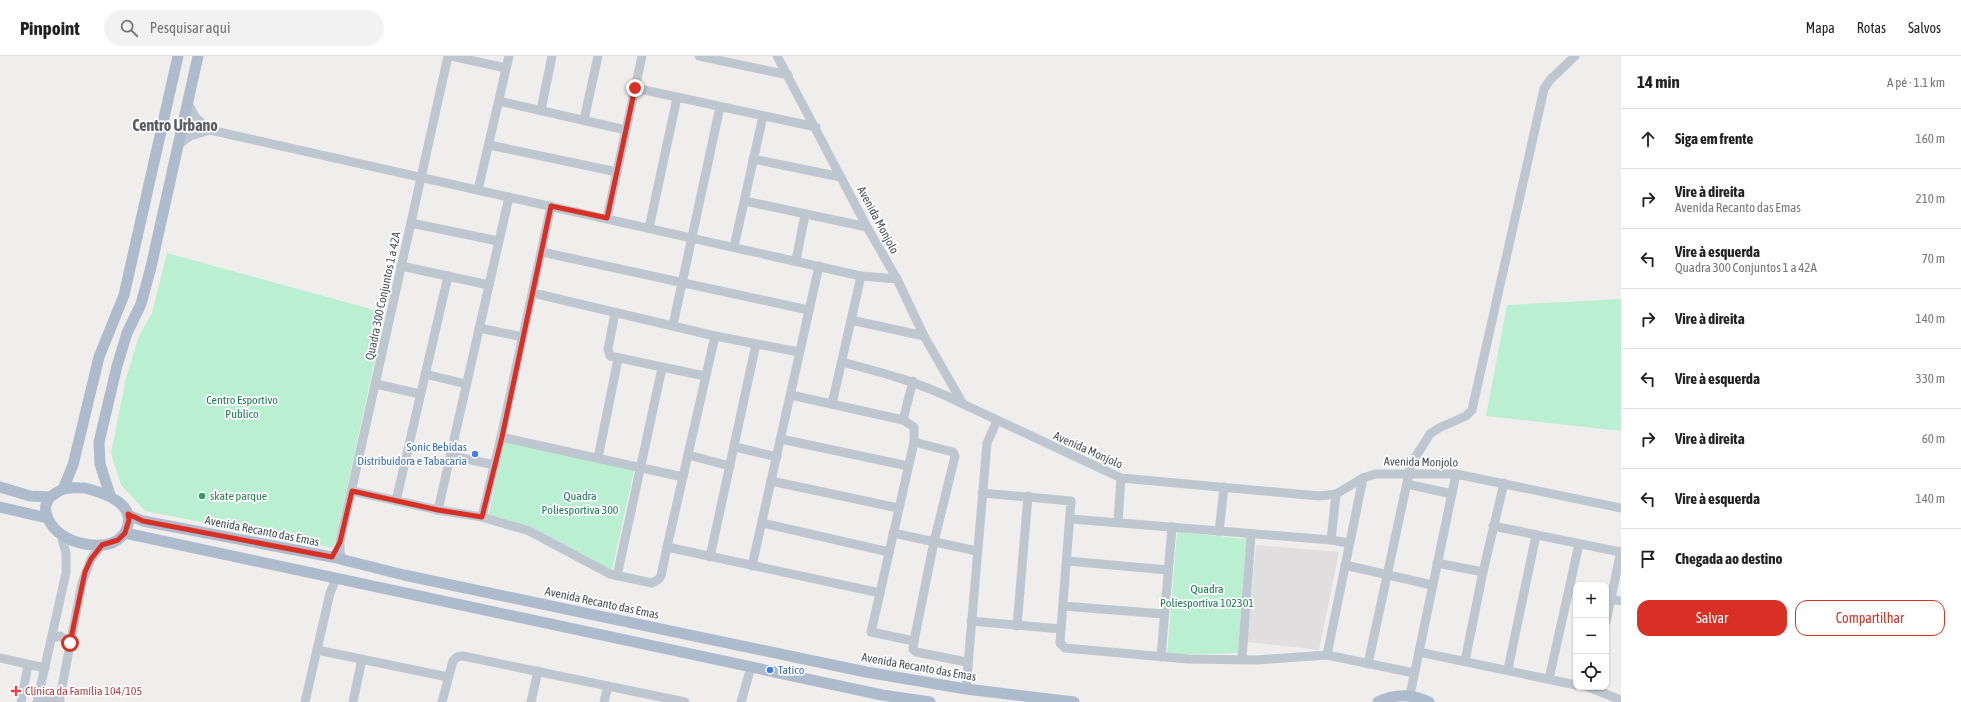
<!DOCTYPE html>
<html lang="pt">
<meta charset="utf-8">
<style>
:root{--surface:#fff;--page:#f2f2f2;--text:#222;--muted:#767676;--line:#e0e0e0;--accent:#d93025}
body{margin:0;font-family:"Asap Condensed",sans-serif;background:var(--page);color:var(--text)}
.controls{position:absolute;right:12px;bottom:12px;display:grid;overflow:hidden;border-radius:8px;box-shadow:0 1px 3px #0004}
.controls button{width:36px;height:36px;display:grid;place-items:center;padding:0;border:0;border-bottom:1px solid var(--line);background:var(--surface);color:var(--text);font:20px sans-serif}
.stop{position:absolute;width:12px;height:12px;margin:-9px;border:3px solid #d93025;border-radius:50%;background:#fff}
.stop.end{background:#d93025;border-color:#fff;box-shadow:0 1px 4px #0008}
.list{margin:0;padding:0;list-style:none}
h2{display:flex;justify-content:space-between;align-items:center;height:52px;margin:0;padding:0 16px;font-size:17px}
h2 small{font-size:13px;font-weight:400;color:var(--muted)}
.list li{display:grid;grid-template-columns:26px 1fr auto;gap:12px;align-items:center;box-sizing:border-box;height:60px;padding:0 16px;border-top:1px solid var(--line)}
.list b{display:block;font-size:15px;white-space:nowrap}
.list p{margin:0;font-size:13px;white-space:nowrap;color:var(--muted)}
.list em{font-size:13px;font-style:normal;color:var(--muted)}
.actions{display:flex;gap:8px;padding:12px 16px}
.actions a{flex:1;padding:9px 0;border:1px solid var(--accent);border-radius:12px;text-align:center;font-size:14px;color:var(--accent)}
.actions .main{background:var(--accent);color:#fff}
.icon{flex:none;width:22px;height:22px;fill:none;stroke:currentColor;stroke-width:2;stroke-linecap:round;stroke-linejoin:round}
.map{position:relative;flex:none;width:1621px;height:646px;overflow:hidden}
header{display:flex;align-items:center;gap:24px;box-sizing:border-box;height:56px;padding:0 20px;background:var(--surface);border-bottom:1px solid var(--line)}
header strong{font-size:19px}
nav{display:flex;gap:22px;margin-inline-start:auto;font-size:14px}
.search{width:280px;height:36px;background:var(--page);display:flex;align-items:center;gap:10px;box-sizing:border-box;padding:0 14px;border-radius:22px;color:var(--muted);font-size:15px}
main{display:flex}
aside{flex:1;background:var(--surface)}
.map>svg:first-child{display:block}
.education{fill:#e1dedf}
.green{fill:#bbefd1}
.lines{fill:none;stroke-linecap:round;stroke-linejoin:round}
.minor{stroke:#bec7d0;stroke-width:9}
.major{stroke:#adbbcd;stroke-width:11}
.route{stroke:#d93025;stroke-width:5}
.shop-dot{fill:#3f7fe0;stroke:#fff;stroke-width:1.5}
.leisure-dot{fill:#2e9e5b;stroke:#fff;stroke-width:1.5}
.health-dot{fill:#e0444e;stroke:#fff;stroke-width:1.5}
.labels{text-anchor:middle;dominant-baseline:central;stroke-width:3.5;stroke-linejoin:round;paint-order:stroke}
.street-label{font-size:12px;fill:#46505b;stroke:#fff}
.park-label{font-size:12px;fill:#167d4e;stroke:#fff}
.shop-label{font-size:12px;fill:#366cbe;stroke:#fff;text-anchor:end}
.leisure-label{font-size:12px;fill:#27864d;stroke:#fff;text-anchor:start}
.health-label{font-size:12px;fill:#be3a42;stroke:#fff;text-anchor:start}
.district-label{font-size:16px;font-weight:bold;fill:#5a5d63;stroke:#fff}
</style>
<header>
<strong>Pinpoint</strong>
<div class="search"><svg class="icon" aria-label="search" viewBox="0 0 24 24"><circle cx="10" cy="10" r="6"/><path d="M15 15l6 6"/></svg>Pesquisar aqui</div>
<nav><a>Mapa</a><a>Rotas</a><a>Salvos</a></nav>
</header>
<main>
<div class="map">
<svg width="1621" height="646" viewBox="0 0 1621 646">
<rect width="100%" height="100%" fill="#f0eded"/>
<!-- education -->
<polygon class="education" points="1256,489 1339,496 1319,594 1247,586"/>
<!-- green -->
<g class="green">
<polygon points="167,197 385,257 334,492 145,455 121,429 111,397 126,322 139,280 152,257"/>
<polygon points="1621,243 1621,375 1486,360 1507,249"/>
<polygon points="504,384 634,414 612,514 530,471 489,458"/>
<polygon points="1177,476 1246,483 1238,597 1167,599"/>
</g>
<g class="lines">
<!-- minor -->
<g class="minor">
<polyline points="451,0 506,12"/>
<polyline points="699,0 788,19"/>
<polyline points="777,0 867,171 897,223 924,280 963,348 1121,422 1319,440 1336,438 1363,422 1375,418 1456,418 1621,452"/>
<polyline points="635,32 816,71"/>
<polyline points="499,45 626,74"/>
<polyline points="188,47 196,62 210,74 861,220 897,223"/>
<polyline points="541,54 552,0"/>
<polyline points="584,64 598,0"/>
<polyline points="179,88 190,80 210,74"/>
<polyline points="489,89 617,116"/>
<polyline points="753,103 841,121"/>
<polyline points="478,134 509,0"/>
<polyline points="745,145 867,171"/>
<polyline points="607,162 642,0"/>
<polyline points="411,167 498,185"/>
<polyline points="649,172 677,42"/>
<polyline points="734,191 763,60"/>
<polyline points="542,196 808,254"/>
<polyline points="796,204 805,159"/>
<polyline points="401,210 489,229"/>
<polyline points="533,237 715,280 799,296"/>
<polyline points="615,257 608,293 610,300 705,320"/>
<polyline points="851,264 924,280"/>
<polyline points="673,269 720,51"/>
<polyline points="479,272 523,281"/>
<path d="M842,306C884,317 922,327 961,347"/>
<polyline points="425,318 466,328"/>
<polyline points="376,328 420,338"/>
<polyline points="791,339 903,364 914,371 914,386 880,537"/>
<polyline points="832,348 861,220"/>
<polyline points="903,364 913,325"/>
<polyline points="501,381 683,421"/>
<polyline points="781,383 908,410"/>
<polyline points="914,386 953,396 955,400 934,486 914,585"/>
<polyline points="735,391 777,401"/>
<polyline points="688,399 730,410"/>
<polyline points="452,400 495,409"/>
<polyline points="598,402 618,303"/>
<polyline points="771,425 898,452"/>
<polyline points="1407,428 1452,438"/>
<polyline points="352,435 438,454 482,461 529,475 610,518 652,527 659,523 661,520 667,491 880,537 871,576 914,585 913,593 916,596 967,606"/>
<polyline points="982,437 1071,445 1061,573 1060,587 1065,592 1188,603 1256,604 1327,599 1414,617"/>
<polyline points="396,445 448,220"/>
<polyline points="438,454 509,141"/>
<polyline points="482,461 501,381 551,150"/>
<polyline points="1071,463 1331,484 1349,487"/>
<polyline points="1118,466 1121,422"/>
<polyline points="762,467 889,496"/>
<polyline points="1493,470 1621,496"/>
<polyline points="1219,476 1224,431"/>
<polyline points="893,477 977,495"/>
<polyline points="1331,484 1336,438"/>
<polyline points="667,491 715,280"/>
<polyline points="710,501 756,288"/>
<polyline points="343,504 340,496 340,486 448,0"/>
<polyline points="1067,505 1168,514"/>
<polyline points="1437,507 1483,516"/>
<polyline points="1345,509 1432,529"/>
<polyline points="752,510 819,210"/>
<polyline points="617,520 662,312"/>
<polyline points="1611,543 1621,545"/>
<polyline points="1063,550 1164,558"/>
<polyline points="971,565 1061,573"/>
<polyline points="1606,566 1621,495"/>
<polyline points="1017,570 1028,440"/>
<polyline points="52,582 60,580 70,587"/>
<polyline points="317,594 448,621"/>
<polyline points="1419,596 1576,629"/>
<polyline points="1327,599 1363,422"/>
<polyline points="1161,601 1172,471"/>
<polyline points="0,602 45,612"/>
<polyline points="1242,603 1251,479"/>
<polyline points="1465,605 1483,516 1504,427"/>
<polyline points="1368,608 1411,408 1430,378 1439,372 1466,360 1472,354 1544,33 1550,24 1575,0"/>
<polyline points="1508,613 1536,479"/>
<polyline points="1549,623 1579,488"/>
<polyline points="1588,631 1621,644"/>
<polyline points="966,633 987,387 997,365"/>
<polyline points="39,638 46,644 60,644"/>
<polyline points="1410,639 1456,418"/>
<polyline points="21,646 28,609"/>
<polyline points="37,646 66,517 66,497 61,479"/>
<polyline points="59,646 82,527 91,503 102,489"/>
<polyline points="305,646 330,537 336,523"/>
<polyline points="353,646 362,603"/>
<polyline points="442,646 453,605 457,601 463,600 685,646"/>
<polyline points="531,646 538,615"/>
<polyline points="604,646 608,630"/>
<polyline points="741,646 751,611"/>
</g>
<!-- major -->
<g class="major">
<polyline points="0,431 30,440 50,441"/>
<path d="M85,432C104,437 136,447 127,472C124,480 119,484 112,487C97,492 75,488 62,479C50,471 37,450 53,439C56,437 60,434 64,433C70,431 78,432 85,432Z"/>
<polyline points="63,433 73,409 99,301 124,239 178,0"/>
<polyline points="110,439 100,408 99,386 117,310 127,277 141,248 151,211 198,0"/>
<polyline points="0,451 47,462"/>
<polyline points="128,459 143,465 332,501 404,519 866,616 966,633 1074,646"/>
<polyline points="125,477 882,639 930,646"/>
<path d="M1378,646C1396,637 1412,638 1429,646"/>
</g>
</g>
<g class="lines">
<!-- route -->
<polyline class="route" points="70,587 85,516 91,503 102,489 118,484 125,477 129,464 128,458 143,465 332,501 340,486 352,435 438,454 482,461 502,381 551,150 607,162 635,32"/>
</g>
<!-- markers -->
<g class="shop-dot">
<circle cx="475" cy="398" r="4"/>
<circle cx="770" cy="614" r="4"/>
</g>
<circle class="leisure-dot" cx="202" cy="440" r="4"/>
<path class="health-dot" d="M14 629h4v4h4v4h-4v4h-4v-4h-4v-4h4z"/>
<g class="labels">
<!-- street labels -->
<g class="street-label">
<text transform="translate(878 164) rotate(62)">Avenida Monjolo</text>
<text transform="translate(383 240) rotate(-78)">Quadra 300 Conjuntos 1 a 42A</text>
<text transform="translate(1088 394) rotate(24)">Avenida Monjolo</text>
<text transform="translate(1421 406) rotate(1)">Avenida Monjolo</text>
<text transform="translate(262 475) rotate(11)">Avenida Recanto das Emas</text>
<text transform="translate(602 547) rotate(12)">Avenida Recanto das Emas</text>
<text transform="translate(919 611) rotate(10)">Avenida Recanto das Emas</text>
</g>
<!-- park labels -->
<g class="park-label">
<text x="242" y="344">Centro Esportivo<tspan x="242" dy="14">Publico</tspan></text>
<text x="580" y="440">Quadra<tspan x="580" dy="14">Poliesportiva 300</tspan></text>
<text x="1207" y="533">Quadra<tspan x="1207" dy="14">Poliesportiva 102301</tspan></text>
</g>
<!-- shop labels -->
<g class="shop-label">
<text x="467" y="391">Sonic Bebidas<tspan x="467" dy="14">Distribuidora e Tabacaria</tspan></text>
<text x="778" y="614" text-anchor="start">Tatico</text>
</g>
<!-- leisure labels -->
<g class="leisure-label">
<text x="210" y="440">skate parque</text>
</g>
<!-- health labels -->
<g class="health-label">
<text x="25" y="635">Clínica da Família 104/105</text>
</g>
<!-- district labels -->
<g class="district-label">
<text x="175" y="69">Centro Urbano</text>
</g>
</g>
</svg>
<div class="controls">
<button>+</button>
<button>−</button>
<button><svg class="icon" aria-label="locate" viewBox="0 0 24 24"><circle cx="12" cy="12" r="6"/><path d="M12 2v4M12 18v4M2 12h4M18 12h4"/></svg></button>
</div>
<div class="stop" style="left:70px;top:587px"></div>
<div class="stop end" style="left:635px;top:32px"></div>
</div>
<aside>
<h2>14 min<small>A pé · 1.1 km</small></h2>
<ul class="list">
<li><svg class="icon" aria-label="ahead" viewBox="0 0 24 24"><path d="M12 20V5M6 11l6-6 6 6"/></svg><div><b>Siga em frente</b></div><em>160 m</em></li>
<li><svg class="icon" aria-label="right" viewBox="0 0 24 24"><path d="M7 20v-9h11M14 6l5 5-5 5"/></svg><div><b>Vire à direita</b><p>Avenida Recanto das Emas</p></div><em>210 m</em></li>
<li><svg class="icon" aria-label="left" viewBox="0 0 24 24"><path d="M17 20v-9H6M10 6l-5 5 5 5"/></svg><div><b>Vire à esquerda</b><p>Quadra 300 Conjuntos 1 a 42A</p></div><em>70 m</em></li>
<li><svg class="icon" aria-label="right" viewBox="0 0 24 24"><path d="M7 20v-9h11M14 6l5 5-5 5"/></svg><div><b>Vire à direita</b></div><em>140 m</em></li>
<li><svg class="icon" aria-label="left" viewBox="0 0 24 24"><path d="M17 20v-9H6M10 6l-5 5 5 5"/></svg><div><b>Vire à esquerda</b></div><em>330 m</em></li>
<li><svg class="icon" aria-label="right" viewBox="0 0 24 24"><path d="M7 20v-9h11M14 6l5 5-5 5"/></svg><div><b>Vire à direita</b></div><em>60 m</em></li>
<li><svg class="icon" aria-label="left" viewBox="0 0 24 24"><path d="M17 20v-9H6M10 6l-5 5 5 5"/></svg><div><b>Vire à esquerda</b></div><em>140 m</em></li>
<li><svg class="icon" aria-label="arrive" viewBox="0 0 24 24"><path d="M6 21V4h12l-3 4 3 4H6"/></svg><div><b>Chegada ao destino</b></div></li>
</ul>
<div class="actions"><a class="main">Salvar</a><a>Compartilhar</a></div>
</aside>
</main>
